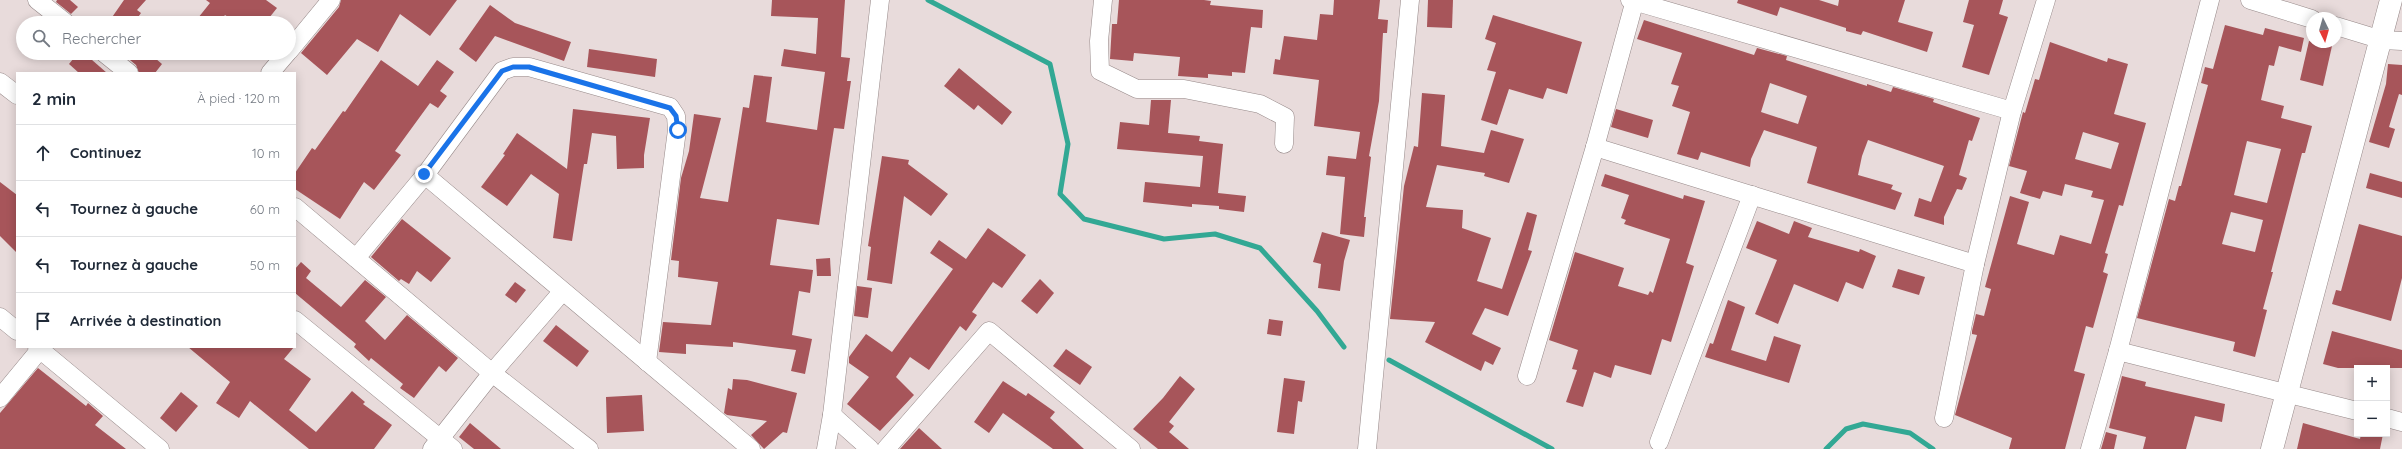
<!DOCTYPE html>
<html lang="fr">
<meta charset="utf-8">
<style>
:root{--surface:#fff;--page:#f2f2f3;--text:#1f2937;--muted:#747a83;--line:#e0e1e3}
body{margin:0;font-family:Quicksand,sans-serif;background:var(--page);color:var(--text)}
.controls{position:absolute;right:12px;bottom:12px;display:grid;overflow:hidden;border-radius:0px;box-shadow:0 2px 10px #0003}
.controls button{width:36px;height:36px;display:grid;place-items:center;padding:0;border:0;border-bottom:1px solid var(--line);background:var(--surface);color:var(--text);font:20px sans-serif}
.compass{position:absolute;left:2306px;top:12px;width:36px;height:36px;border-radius:50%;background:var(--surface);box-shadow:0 2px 10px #0003;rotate:175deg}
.stop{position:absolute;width:12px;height:12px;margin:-9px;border:3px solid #1a73e8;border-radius:50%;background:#fff}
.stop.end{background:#1a73e8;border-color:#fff;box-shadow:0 1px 4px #0008}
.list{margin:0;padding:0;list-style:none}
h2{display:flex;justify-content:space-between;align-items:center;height:52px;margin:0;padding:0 16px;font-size:17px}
h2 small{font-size:13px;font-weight:400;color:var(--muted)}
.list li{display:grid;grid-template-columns:26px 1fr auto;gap:12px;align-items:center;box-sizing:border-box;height:56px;padding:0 16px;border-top:1px solid var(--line)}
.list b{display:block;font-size:15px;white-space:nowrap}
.list em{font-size:13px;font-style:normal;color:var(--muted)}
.icon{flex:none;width:22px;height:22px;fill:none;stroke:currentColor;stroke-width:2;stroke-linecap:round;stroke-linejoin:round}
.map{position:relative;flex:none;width:2402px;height:449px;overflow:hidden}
.search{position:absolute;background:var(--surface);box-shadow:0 2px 10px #0003;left:16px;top:16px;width:280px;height:44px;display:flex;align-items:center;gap:10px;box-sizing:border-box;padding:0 14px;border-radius:22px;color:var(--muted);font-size:15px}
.panel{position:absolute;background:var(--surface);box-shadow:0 2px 10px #0003;left:16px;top:72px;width:280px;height:276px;border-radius:0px}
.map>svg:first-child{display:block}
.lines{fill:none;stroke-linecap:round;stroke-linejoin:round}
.stream{stroke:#32a894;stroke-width:5}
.building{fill:#a7555a;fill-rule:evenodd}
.minor-casing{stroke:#968989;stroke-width:19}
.tertiary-casing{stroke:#968989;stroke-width:23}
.minor{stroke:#fff;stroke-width:18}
.tertiary{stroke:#fff;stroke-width:22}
.route{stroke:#1a73e8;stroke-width:5}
</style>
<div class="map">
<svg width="2402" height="449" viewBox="0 0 2402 449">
<rect width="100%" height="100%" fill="#e8dbdb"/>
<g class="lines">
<!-- stream -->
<g class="stream">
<polyline points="928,0 1050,64 1068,144 1060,194 1084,219 1164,239 1215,234 1260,248 1317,311 1344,347"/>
<polyline points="1389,360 1552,449"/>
<polyline points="1826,449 1846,429 1863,424 1910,433 1933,449"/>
</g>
</g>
<!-- building -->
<g class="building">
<polygon points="57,0 70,0 78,7 71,14 56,2"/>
<polygon points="124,0 146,0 137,10 141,13 134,23 108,23"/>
<polygon points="206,0 266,0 277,8 265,23 237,23 225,15 219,23 194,23 210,3"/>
<polygon points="341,0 457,0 430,36 400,14 378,52 357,39 327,75 301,53 339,7"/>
<polygon points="772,0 845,0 841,57 850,58 847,81 851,81 844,129 834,128 819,225 777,219 770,265 813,270 810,293 799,291 792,335 812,339 805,374 791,371 796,350 733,342 733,347 686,344 686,354 659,352 663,322 711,325 718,282 678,277 679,261 671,260 681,178 689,151 694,114 721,118 700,198 728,202 743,107 749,108 754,75 772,77 766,122 817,130 825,72 781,66 784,49 816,54 818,18 771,16"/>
<polygon points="1119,0 1204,0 1211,1 1210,5 1263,10 1262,28 1251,27 1245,73 1232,72 1232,76 1208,74 1208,78 1178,76 1180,57 1134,53 1133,61 1110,59 1112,24 1117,24"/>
<polygon points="1334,0 1380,0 1378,19 1388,20 1387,33 1383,33 1379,101 1369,156 1371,157 1364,217 1366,217 1364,237 1340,234 1345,177 1326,175 1328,156 1356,159 1360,132 1314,126 1319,80 1273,74 1275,59 1280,60 1284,36 1317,40 1320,14 1333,15"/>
<polygon points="1428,0 1453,0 1452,28 1427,27"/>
<polygon points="1738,0 1819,0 1838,6 1839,0 1905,0 1898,22 1933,32 1927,52 1863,31 1861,35 1846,31 1846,28 1780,7 1777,16 1737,3"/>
<polygon points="1969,0 2003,0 1999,14 2008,17 1989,75 1962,67 1974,25 1963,22"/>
<polygon points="490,5 515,23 571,42 564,61 495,36 476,62 459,49"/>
<polygon points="1493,15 1582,42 1567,94 1547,88 1543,99 1509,89 1497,125 1481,120 1496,72 1487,70 1496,43 1485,39"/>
<path d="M1644,20L1754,55L1757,48L1787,56L1786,60L1867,86V84L1891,92L1893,87L1934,99L1933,102L1980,118L1972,141L1969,140L1959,175L1967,178L1962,190L1957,189L1944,217V225L1914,216L1919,198L1931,202L1944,166L1868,140L1862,156L1858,175L1893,185L1891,189L1902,193L1895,210L1807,183L1817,147L1764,130L1751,159L1750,167L1701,152L1698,160L1677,154L1690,112L1672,106L1679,86L1671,84L1682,53L1637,39ZM1770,83L1807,96L1798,124L1761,112Z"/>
<path d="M2225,25L2263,35L2265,28L2304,38L2301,52L2279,46L2274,66L2269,65L2261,100L2284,106L2281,118L2312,126L2305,153H2302L2271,272H2273L2263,309L2267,310L2255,357L2233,351L2235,342L2137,318L2169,199L2175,201L2179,186H2181L2208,85L2201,83L2205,67L2213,69ZM2247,141L2281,149L2267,203L2234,195ZM2231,212L2263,220L2255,252L2222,244Z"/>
<polygon points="2309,41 2332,46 2323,86 2300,80"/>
<path d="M2050,42L2107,62L2108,58L2128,64L2114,114L2146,123L2123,206L2119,205L2105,253L2108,254L2103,272L2108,274L2093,328L2086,326L2074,371L2085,374L2065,449H2009L2012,438L1955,415L1977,335L1972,334V331L1976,314L1984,316L1991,289L1985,287L2010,196L2029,202L2017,244L2054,255L2060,235L2091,244L2104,200L2091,197L2093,191L2065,184L2062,196L2043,191L2040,199L2020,193L2027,171L2009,166L2023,112L2025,113L2035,79L2039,80ZM2083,132L2119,143L2111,169L2075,159Z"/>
<polygon points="589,49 657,59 655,77 587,67"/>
<polygon points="78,53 84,53 107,73 79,73 69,64"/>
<polygon points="125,53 149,53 162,64 155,73 139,73 136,65 124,55"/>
<polygon points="381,60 418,86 437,60 454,72 440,91 447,96 438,108 430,103 395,151 401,155 374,190 364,182 340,219 295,189 295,173 312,148 315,150 343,111 345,112"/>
<polygon points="2388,64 2402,65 2402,95 2399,94 2389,127 2395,129 2389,148 2369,142 2386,84"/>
<polygon points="959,68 1012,112 1002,125 978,105 974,110 944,86"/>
<polygon points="1422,93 1445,95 1441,146 1484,153 1491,130 1524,139 1509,183 1484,176 1485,173 1437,165 1426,207 1463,210 1462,228 1491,238 1477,281 1502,289 1527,212 1537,215 1528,250 1532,251 1508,316 1485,308 1472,334 1501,348 1493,365 1485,361 1481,371 1425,342 1435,322 1390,319 1404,186 1414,146 1418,147"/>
<polygon points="1151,100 1171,100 1168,133 1200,136 1199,141 1223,144 1218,193 1246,196 1244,212 1219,209 1219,206 1192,204 1192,207 1143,202 1145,182 1200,187 1203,156 1117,149 1120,122 1149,125"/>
<polygon points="573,109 650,118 644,155 644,168 617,169 616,136 592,133 587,164 584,164 572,241 553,238 559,194 531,174 507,206 481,187 505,155 503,154 517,133 567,169"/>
<polygon points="1616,109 1653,120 1648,138 1611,127"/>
<polygon points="882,156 909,160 908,164 948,194 931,216 904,196 892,284 867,280 871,247 868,246"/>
<polygon points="2370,173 2402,182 2402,198 2366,188"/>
<polygon points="1605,174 1683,199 1684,195 1705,201 1686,263 1694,266 1671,342 1662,339 1651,375 1615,365 1611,378 1594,372 1583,407 1566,402 1577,370 1572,369 1578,350 1549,340 1575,252 1624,268 1618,286 1648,295 1650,291 1653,293 1670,239 1624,224 1626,220 1621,218 1629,195 1601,186"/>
<polygon points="0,182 17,195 17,253 0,236"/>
<polygon points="402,219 451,258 431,282 417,271 409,284 401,279 399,281 371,257"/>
<polygon points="1757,221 1789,234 1794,221 1812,228 1808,237 1859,252 1860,249 1876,256 1863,289 1846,282 1838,302 1794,284 1778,324 1755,314 1777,260 1746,248"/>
<polygon points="2359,224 2402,236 2402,278 2391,321 2332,304 2336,290 2341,291"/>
<polygon points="988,228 1026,255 1002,288 993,282 972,312 977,315 966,331 960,326 929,370 910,357 896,377 914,395 880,431 847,404 869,377 849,363 849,357 866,334 892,352 953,269 930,253 939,240 966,259"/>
<polygon points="1322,232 1350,240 1344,261 1340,291 1318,288 1321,264 1313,262"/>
<polygon points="830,258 831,276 817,276 816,259"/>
<polygon points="301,262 311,271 306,278 341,307 365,280 386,297 365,321 385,340 407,315 458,358 446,372 439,366 414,398 400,388 403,384 371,358 369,361 354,347 356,344 295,293 295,269"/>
<polygon points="1898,269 1925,277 1919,295 1892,287"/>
<polygon points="1040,279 1054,293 1037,314 1021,301"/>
<polygon points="515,282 526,290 516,303 505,295"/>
<polygon points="857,286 872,288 868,318 854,316"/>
<polygon points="1728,300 1745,307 1731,350 1766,361 1774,336 1801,345 1789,383 1705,357 1710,343 1713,344"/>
<polygon points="1269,319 1283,321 1281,336 1267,334"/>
<polygon points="556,325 589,351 577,367 543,341"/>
<polygon points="2332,331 2402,350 2402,368 2338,368 2323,364"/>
<polygon points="188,347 294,347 284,359 311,379 289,410 316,432 352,391 365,402 363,404 392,425 374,449 309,449 250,401 239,418 216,403 230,382"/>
<polygon points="1066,349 1092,367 1080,385 1053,366"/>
<polygon points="38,368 86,406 88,403 103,416 95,425 126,449 0,449 0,413"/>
<polygon points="1180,376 1195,389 1169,422 1174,426 1169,432 1189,449 1158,449 1133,429 1163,398"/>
<polygon points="2122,376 2146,382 2145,386 2225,404 2222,422 2195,416 2186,449 2143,449 2146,437 2109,428"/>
<polygon points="1284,378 1305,381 1302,402 1298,401 1294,434 1277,432"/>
<polygon points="733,379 747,380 797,393 787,433 783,432 764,449 751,435 767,421 727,415 724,413 728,388 732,390"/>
<polygon points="1003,381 1026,396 1028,393 1055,412 1050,418 1084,449 1053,449 1003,413 989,433 974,422"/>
<polygon points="181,392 198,406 176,432 160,418"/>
<polygon points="642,395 644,431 607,433 606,397"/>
<polygon points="470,423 501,449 474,449 459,437"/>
<polygon points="2303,423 2360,439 2361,434 2383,434 2380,449 2297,449"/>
<polygon points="919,428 942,449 900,449"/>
<polygon points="2106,432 2117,435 2114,449 2101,449"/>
</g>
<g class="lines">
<defs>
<g id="minor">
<polyline points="37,0 66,23"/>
<polyline points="1103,0 1099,41 1100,71 1137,89 1184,89 1260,104 1285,117 1284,144"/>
<polyline points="1630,0 2012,111"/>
<polyline points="2250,0 2312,19"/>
<polyline points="2336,26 2382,40 2402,41"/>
<polyline points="289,51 331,0"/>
<polyline points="104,53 129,73"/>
<polyline points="270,73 287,53"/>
<polyline points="0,82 17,95"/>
<polyline points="1595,147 1975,264"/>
<polyline points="425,175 751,449"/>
<polyline points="295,207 492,373 589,449"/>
<polyline points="356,258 425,175 502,71 513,67 529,67 670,107 676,116 677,130 647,362"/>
<polyline points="0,317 17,331"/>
<polyline points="295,320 453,449"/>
<polyline points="37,347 160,449"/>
<polyline points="2118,351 2357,411"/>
<polyline points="1527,376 1595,147 1635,0"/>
<polyline points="0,398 42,347"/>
<polyline points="832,415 870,449"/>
<polyline points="1944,418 1975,264 2012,111 2046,0"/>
<polyline points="2387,418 2402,422"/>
<polyline points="1659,442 1752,195"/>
<polyline points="432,449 492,373 562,292"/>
<polyline points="826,449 832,415 880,0"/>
<polyline points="886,449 989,331 1131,449"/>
<polyline points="1367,449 1410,0"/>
<polyline points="2090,449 2118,351 2210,0"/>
</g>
<polyline id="tertiary" points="2272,449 2391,0"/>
</defs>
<!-- minor casing -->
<use href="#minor" class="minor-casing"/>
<!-- tertiary casing -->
<use href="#tertiary" class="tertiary-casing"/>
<!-- minor -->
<use href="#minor" class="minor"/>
<!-- tertiary -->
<use href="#tertiary" class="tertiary"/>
</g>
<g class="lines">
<!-- route -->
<polyline class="route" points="424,174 502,71 513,67 529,67 670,108 676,116 678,130"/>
</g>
</svg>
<div class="controls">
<button>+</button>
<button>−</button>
</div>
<svg class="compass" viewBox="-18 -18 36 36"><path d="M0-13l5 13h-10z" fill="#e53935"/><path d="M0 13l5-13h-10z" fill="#747a83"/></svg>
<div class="stop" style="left:678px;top:130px"></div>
<div class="stop end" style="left:424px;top:174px"></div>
<div class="search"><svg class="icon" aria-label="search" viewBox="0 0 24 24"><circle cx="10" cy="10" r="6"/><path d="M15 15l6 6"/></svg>Rechercher</div>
<section class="panel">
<h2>2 min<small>À pied · 120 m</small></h2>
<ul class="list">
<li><svg class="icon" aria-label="ahead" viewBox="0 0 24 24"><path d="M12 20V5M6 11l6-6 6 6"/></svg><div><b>Continuez</b></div><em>10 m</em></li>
<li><svg class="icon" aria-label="left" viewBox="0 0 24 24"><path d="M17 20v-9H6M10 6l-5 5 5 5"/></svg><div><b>Tournez à gauche</b></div><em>60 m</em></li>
<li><svg class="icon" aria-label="left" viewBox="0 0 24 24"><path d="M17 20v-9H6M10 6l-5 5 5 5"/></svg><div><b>Tournez à gauche</b></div><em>50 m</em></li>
<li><svg class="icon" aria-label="arrive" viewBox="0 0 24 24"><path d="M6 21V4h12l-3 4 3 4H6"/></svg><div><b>Arrivée à destination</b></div></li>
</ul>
</section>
</div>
